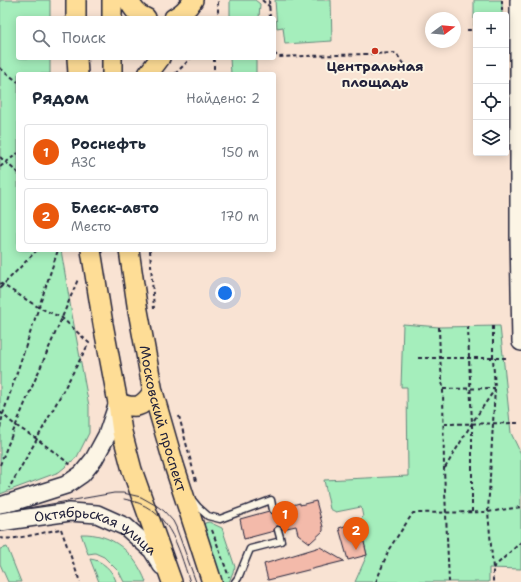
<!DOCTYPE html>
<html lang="ru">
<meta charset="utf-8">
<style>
:root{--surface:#fff;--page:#f2f2f3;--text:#1f2937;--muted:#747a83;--line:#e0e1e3;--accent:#ea580c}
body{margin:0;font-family:"Shantell Sans",sans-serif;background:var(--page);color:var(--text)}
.controls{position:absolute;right:12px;top:12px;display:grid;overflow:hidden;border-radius:4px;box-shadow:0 2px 10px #0003}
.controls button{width:36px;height:36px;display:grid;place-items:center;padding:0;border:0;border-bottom:1px solid var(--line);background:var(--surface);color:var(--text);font:20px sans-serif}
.compass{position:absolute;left:425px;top:12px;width:36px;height:36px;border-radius:50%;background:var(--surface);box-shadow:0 2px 10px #0003;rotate:74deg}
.you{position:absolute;left:225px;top:293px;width:14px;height:14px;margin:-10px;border:3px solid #fff;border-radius:50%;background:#1a73e8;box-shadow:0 0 0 6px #1a73e833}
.badge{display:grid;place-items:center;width:26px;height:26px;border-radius:50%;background:var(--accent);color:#fff;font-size:13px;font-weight:700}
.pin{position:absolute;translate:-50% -33px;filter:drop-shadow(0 1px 2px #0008)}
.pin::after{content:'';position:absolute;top:21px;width:14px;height:12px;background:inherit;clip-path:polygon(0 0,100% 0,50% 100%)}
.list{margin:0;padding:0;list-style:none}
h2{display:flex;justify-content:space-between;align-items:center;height:52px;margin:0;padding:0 16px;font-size:17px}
h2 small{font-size:13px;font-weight:400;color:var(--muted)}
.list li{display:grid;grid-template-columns:26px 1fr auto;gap:12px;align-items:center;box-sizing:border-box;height:56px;margin:0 8px 8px;padding:0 8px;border:1px solid var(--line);border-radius:4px}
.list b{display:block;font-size:15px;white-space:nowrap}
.list p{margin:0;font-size:13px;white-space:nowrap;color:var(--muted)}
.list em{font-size:13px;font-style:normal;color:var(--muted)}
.icon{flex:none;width:22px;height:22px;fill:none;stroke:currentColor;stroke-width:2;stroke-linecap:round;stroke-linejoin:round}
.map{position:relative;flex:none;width:521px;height:582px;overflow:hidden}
.search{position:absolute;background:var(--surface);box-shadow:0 2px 10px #0003;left:16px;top:16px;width:260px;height:44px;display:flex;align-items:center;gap:10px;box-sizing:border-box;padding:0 14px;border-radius:4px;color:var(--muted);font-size:15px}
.panel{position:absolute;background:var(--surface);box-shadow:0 2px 10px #0003;left:16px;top:72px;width:260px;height:180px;border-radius:4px}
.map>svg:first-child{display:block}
.green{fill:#a5eebc;stroke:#64887c}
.building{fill:#f3baaa;stroke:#22223b}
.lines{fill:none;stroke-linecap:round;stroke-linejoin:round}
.service-casing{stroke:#22223b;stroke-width:9}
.secondary-casing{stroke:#22223b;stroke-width:20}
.primary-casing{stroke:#22223b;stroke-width:22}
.path{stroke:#22223b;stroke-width:2;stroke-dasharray:4 3;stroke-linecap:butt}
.service{stroke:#fcf5e5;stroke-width:6}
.secondary{stroke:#fcf5e5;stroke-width:17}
.primary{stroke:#fedd96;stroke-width:19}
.tram{stroke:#22223b;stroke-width:1}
.poi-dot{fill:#c8321e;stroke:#fcf5e5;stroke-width:1.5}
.labels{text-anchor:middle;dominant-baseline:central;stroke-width:4;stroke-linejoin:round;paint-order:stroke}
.poi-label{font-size:14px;font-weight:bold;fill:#22223b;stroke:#fcf5e5}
.street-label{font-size:14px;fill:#22223b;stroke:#fcf5e5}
</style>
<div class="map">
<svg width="521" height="582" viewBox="0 0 521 582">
<rect width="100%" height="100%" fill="#f9e3d3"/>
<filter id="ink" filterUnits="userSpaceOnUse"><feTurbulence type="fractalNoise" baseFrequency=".025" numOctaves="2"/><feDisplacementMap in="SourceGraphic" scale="8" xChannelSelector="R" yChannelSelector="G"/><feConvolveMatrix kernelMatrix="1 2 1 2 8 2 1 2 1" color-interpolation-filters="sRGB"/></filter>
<g filter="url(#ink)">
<!-- green -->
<g class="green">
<polygon points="0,0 50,0 50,18 18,18 18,58 50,58 50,74 18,74 18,250 61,250 71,309 89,406 89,433 77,457 59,472 0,494"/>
<polygon points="230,0 255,0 260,4 259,18 230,18"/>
<polygon points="275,0 331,0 332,41 285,44 283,27 277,28"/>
<polygon points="474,0 502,0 502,15 476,15 476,26 474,26"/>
<polygon points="230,58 256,58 256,74 231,74"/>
<polygon points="403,324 439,327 500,326 511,433 521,454 521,569 489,568 489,582 355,582 367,555 359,521 363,517 361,507 336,512 330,509 324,480 408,476 407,387 401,387"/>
<polygon points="209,522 222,528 235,567 229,582 223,582 220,581 202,528 205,523"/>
<path d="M81,534C113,533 135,553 146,582H124L119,572L104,557L95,553L88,554Z"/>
<polygon points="7,547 21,582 8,582 0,564 0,549"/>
<path d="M90,559C102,560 112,570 116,581L114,582H99Z"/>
</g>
<!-- building -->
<g class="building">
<polygon points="316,501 323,527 323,531 310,543 298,534 296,526 282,529 281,527 277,526 275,527 274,531 244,539 240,519 269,511 271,514 274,514 277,512 277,509 300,503 300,505"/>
<polygon points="359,521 367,555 348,560 339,528"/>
<polygon points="320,547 344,561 268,580 264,564"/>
</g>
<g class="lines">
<defs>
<g id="service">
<polyline points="194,502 198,507 208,516 220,519 271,500 273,510"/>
<polyline points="235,582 238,578 250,549 281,541 278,530"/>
</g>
<g id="secondary">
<polyline points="519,0 519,236 521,342"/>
<polyline points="0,506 66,485 82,474 94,459 107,435 118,403"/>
<path id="s1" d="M0,522L70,512L97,514L126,527L152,550L162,566"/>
</g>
<g id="primary">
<path d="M128,0C133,8 137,15 146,18"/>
<polyline points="76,18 76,0"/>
<polyline points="112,18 112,0"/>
<path d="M174,18C182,14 188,8 193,0"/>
<polyline points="77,58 78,74"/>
<polyline points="112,58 112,74"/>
<polyline points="148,74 160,58"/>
<polyline points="91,250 103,324 118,403 122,432 132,470 172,582"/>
<path id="s2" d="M129,250L137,305L153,392L174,465L212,582"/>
<path d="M118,403C136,409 142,408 153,392"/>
</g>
</defs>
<!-- service casing -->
<use href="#service" class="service-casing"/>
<!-- secondary casing -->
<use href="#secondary" class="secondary-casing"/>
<!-- primary casing -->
<use href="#primary" class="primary-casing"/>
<!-- path -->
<g class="path">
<polyline points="262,0 270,7"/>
<polyline points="269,0 270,18"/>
<polyline points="502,0 502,15"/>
<polyline points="215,18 218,16 218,0"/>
<polyline points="467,30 476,30"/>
<polyline points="274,53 278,57 396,53 407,70"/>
<polyline points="214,58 214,74"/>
<polyline points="0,68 18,82"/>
<polyline points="175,74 191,58"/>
<polyline points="0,157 18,173"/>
<polyline points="0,167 18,153"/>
<polyline points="150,250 154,309"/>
<polyline points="0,283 38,307 62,318 89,343 37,439 9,488"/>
<polyline points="0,288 37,250"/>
<polyline points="468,326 469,358 472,423 472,512"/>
<polyline points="493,326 493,358 495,388 488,512 493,568 493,582"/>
<polyline points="439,327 440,358 443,389 444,469 449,582"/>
<polyline points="418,358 508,358"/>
<polyline points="443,389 495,388"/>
<polyline points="0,412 15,425 37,439 71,465"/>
<polyline points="179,416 196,481"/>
<polyline points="444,424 520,423"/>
<polyline points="0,428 3,414 58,250"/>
<path d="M0,465C24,402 53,341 78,279"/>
<polyline points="445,468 472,423 495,389"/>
<polyline points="61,529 80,582"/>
<polyline points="212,530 229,577"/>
<path d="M0,538C13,541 45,532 60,529"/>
<polyline points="493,568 521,542"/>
<polyline points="376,582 389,549 413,513 488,512 521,507"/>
</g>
<!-- service -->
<use href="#service" class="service"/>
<!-- secondary -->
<use href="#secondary" class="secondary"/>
<!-- primary -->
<use href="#primary" class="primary"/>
<!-- tram -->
<g class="tram">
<path d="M124,499C170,507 177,545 190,582"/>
<polyline points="0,513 114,493 123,493 141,497 157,506 164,511 173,521 176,527 196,582"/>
</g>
</g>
</g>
<!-- markers -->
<circle class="poi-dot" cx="375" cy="51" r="4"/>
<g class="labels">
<!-- poi labels -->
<g class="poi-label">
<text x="375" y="66">Центральная<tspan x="375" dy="16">площадь</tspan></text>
</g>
<!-- street labels -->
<g class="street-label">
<text stroke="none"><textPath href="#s2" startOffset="172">Московский проспект</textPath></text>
<text stroke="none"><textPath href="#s1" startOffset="101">Октябрьская улица</textPath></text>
</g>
</g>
</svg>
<div class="controls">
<button>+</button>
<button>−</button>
<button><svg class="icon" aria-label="locate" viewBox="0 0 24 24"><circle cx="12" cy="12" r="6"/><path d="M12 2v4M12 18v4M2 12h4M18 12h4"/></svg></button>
<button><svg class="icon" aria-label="layers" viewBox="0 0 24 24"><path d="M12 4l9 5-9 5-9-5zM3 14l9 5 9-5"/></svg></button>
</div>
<svg class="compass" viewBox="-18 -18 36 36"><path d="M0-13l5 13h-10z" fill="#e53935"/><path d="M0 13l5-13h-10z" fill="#747a83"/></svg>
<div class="you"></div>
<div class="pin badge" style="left:285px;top:534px">1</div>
<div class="pin badge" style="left:356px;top:550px">2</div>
<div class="search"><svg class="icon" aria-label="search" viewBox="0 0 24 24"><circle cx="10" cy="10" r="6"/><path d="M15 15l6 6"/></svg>Поиск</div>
<section class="panel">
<h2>Рядом<small>Найдено: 2</small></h2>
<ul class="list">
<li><span class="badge">1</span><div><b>Роснефть</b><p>АЗС</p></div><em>150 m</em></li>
<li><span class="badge">2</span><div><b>Блеск-авто</b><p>Место</p></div><em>170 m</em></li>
</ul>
</section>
</div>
